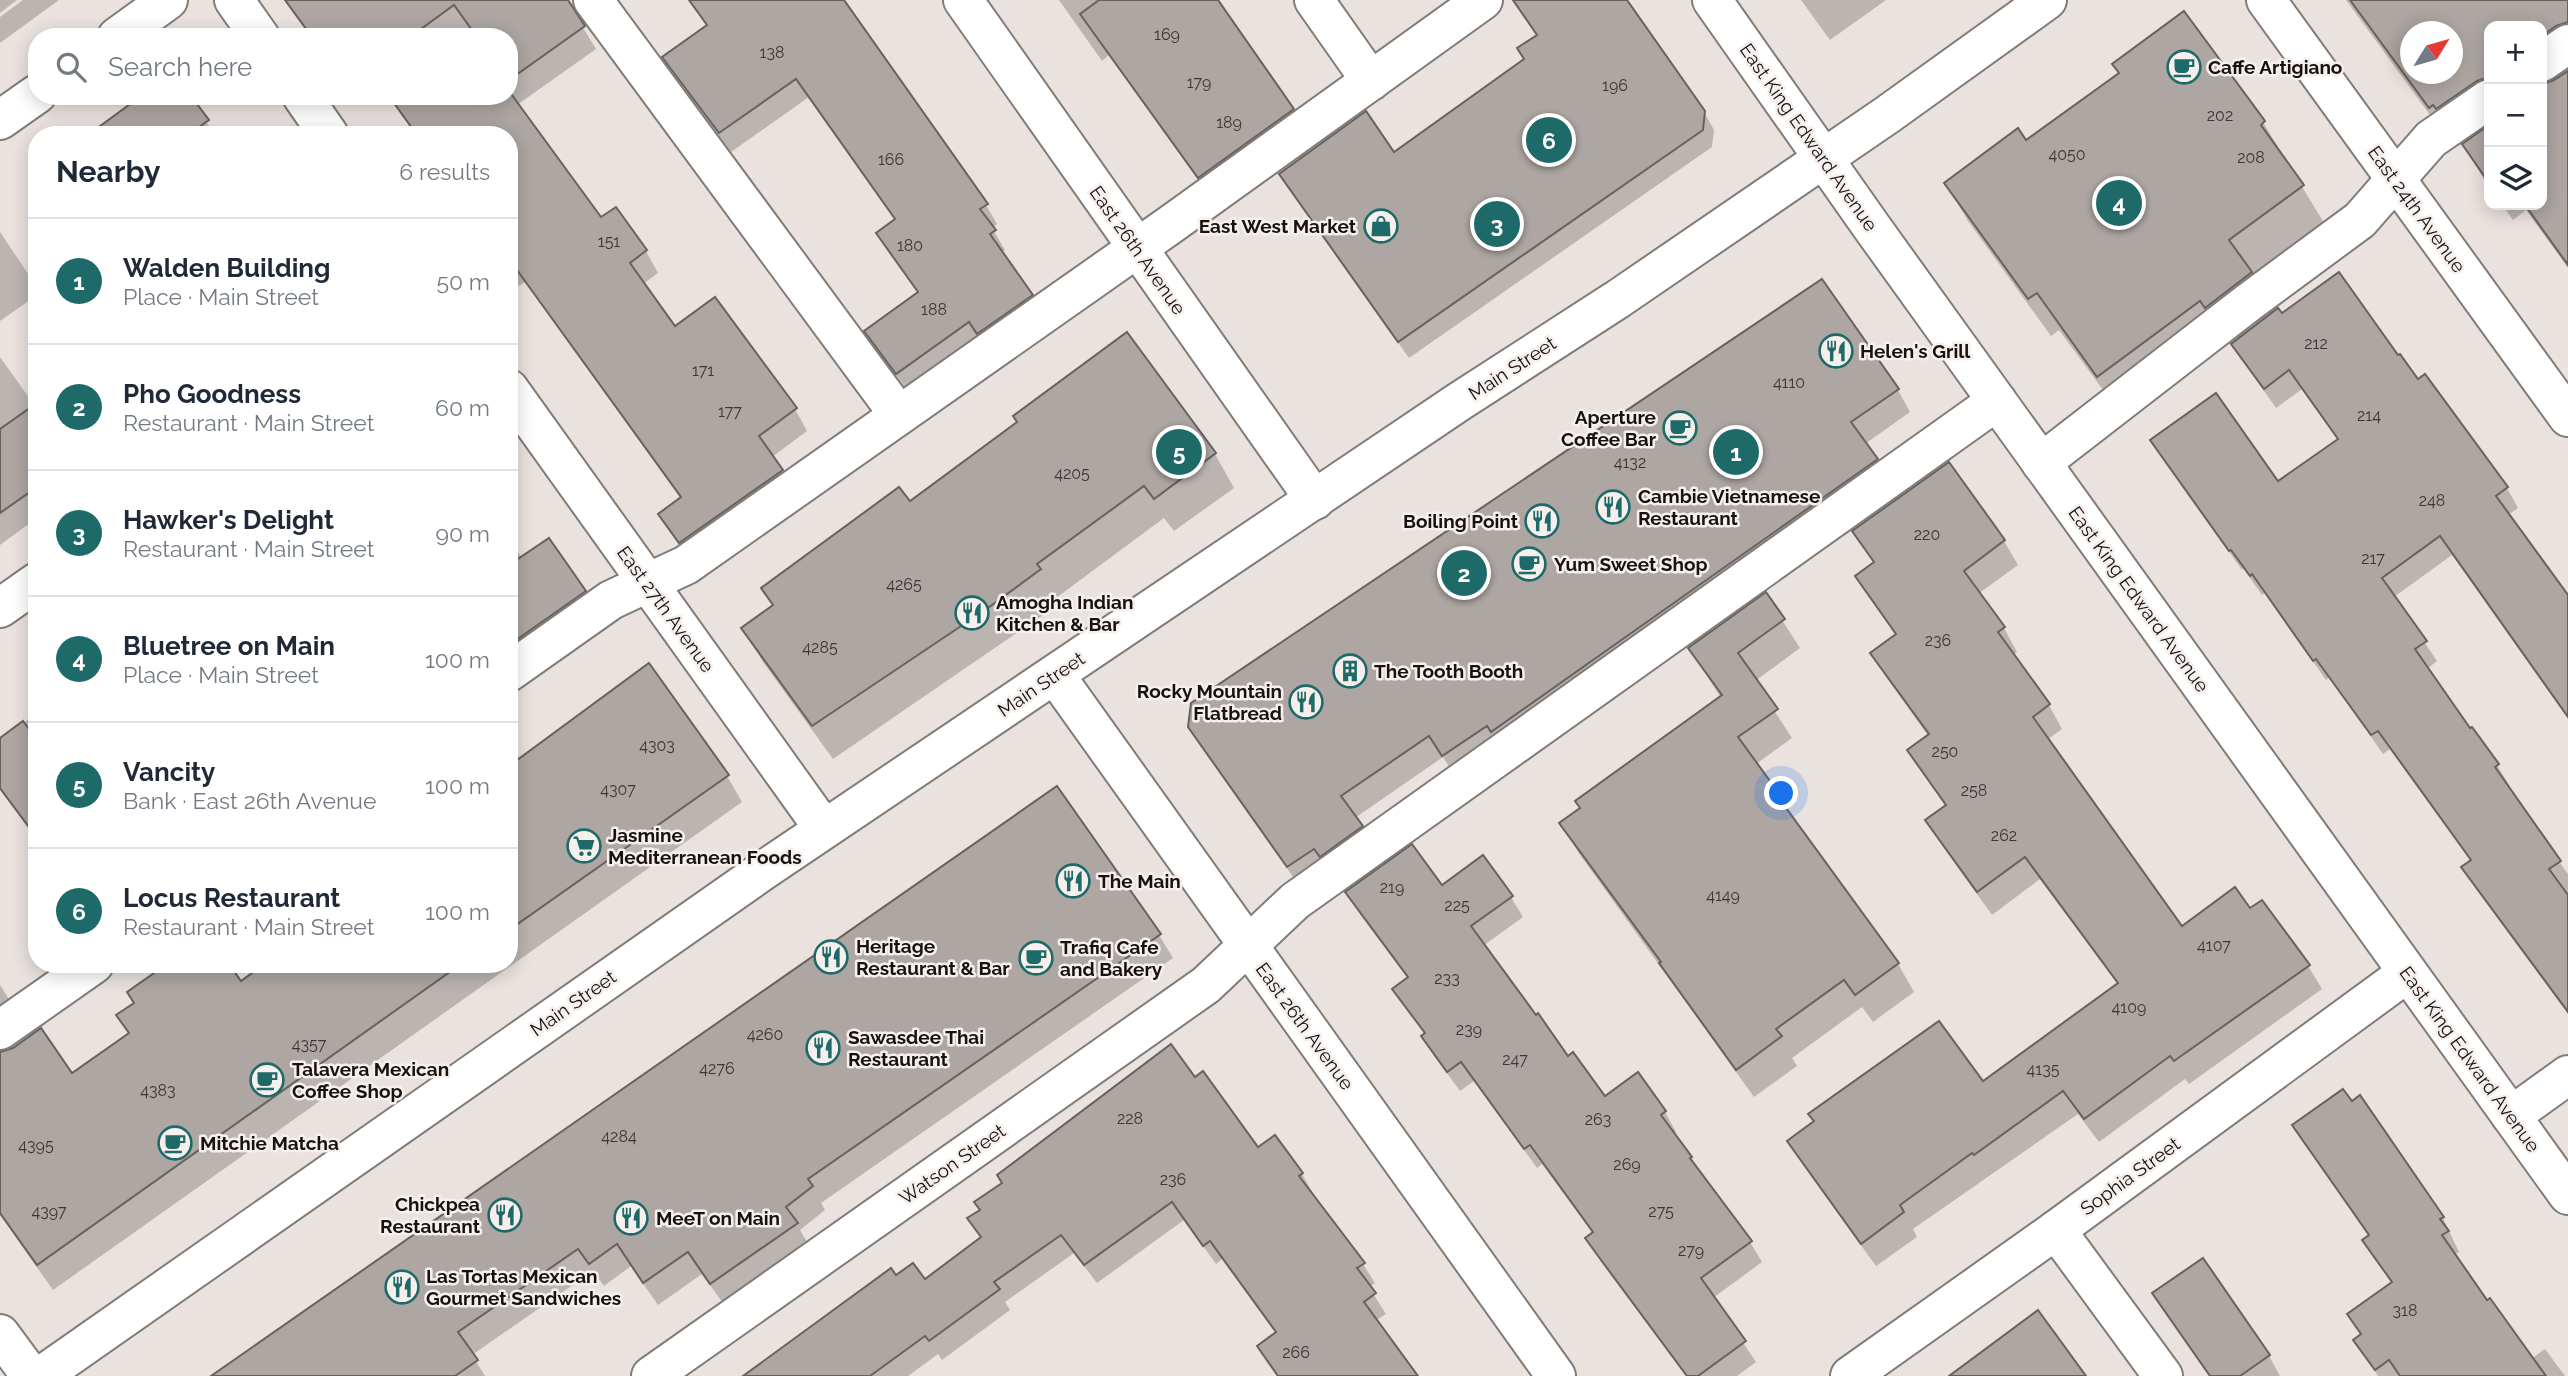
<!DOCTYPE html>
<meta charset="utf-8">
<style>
:root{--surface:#fff;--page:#f2f2f3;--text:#1f2937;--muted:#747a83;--line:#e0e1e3;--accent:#1d6a69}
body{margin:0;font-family:Raleway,sans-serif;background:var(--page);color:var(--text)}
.controls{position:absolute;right:21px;top:21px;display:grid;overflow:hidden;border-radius:14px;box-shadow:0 4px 18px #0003}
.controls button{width:63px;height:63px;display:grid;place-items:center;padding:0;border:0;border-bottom:2px solid var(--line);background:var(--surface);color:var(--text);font:35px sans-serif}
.compass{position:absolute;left:2400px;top:21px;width:63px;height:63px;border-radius:50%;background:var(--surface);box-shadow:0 4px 18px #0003;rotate:53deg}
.you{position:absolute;left:1782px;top:794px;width:24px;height:24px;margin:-18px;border:5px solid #fff;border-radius:50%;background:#1a73e8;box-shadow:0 0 0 10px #1a73e833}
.badge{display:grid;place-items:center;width:46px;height:46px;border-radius:50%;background:var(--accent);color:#fff;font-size:23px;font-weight:700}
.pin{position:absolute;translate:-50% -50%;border:4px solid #fff;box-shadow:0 2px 7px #0006}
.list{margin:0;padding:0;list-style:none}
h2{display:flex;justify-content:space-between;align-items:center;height:91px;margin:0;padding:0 28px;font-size:30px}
h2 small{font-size:23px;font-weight:400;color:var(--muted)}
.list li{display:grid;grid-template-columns:46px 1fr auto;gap:21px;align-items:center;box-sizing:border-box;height:126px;padding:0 28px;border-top:2px solid var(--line)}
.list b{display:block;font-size:26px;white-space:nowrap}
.list p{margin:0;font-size:23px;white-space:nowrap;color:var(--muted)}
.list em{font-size:23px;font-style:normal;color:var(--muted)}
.icon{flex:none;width:38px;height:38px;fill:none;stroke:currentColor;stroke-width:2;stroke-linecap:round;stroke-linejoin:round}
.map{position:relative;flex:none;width:2568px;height:1376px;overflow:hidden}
.search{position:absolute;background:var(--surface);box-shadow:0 4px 18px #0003;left:28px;top:28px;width:490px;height:77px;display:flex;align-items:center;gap:18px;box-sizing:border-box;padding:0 24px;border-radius:28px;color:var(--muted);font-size:26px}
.panel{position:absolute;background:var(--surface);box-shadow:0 4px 18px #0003;left:28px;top:126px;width:490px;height:847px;border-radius:28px}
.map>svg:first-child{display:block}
.shadow{fill:#0003;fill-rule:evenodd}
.building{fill:#ada6a2;stroke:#68615e;stroke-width:2;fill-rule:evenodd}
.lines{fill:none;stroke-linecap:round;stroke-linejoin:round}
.minor-casing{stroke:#827b77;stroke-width:42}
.major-casing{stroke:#827b77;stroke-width:42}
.minor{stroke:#fff;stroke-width:38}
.major{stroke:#fff;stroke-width:38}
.labels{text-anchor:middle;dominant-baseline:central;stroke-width:5;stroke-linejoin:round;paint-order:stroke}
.number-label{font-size:16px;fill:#3b3735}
.poi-label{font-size:19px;font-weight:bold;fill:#151211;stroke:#f7efeb;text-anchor:start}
.street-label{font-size:19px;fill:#151211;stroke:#f7efeb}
</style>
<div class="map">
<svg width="2568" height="1376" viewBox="0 0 2568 1376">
<rect width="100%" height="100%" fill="#eae2de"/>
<!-- shadow -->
<g class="shadow">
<polygon points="0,0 17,0 0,13"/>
<polygon points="23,0 59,0 0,43 0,17"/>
<polygon points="286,0 444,0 450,8 461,0 566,0 596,49 517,105 601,220 615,209 646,251 658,273 643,284 674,329 795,409 807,431 772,457 794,492 692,564 660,514 681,499 525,282 519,286 509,273 509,135 416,135 388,96 509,96 509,37 310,37"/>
<polygon points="744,0 842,0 986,205 997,224 992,228 1005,250 1001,253 1042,315 908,392 866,331 919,293 878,233 896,221 809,97 731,152 675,76 664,57"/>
<polygon points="1059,0 1214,0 1293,110 1305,130 1211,197 1109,55 1102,61"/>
<polygon points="1512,0 1625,0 1704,112 1714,130 1712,147 1409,358 1291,191 1393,154 1526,60 1538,36"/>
<polygon points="1801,0 1886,0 1830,40"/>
<path d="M2346,0H2568V268L2526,210L2513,220L2502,205H2542V26H2489V188L2463,143L2459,146L2456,142L2452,145ZM2410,32H2452V74H2410Z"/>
<polygon points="189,96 215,135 91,135"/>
<polygon points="353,96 369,96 359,104"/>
<polygon points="2263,122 2324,223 2252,276 2274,313 2398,357 2418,382 2425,377 2507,488 2518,508 2508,515 2568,599 2568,718 2452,555 2394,597 2437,661 2427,669 2497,765 2509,785 2506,787 2568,874 2568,1006 2564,1008 2475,887 2463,868 2472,862 2390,749 2383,754 2329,677 2326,680 2265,593 2262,595 2243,568 2242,570 2164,460 2152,441 2278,484 2338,440 2302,389 2276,408 2245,364 2232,342 2228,345 2223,338 2120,413 2059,330 2051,336 1968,221 1946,184 2025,143"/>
<polygon points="0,232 37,287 37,295 0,321"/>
<polygon points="1822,282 1898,390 1910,412 1865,444 1889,482 1456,777 1443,757 1355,818 1374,849 1301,888 1203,749 1190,726"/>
<polygon points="1127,334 1215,454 1234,488 1174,531 1164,518 1056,598 1059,604 833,759 763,662 743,628 773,606 763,589 909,504 1019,423"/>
<polygon points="0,357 35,406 37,405 37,508 33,510 37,518 0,545"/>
<polygon points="1948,465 2004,541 2018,565 1978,594 2004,628 2017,652 2013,655 2049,705 2062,729 2047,740 2181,928 2249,910 2308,966 2322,989 2189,1084 2185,1079 2099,1142 2078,1114 1913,1229 1917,1237 1876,1266 1803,1165 1789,1141 1983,1083 2118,985 2040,879 1992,915 1941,844 1928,821 1946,807 1909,751 1929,737 1886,677 1872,653 1896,636 1857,577 1874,564 1854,532"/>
<polygon points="509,539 522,558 584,592 597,615 509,664"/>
<polygon points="1766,595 1800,648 1755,681 1792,738 1756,764 1798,827 1898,964 1914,992 1873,1022 1862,1007 1792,1058 1797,1066 1754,1097 1578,852 1562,824 1721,698 1690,649"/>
<polygon points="37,713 37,826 30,830 0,790 0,740"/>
<polygon points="509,767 727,776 742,802 53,1290 0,1215 0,1053 72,1076 130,1035 119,1015 135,1004 240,983 267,964 509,964"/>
<polygon points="1056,788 1159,935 1173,958 821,1203 825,1210 800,1230 810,1247 725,1306 702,1274 658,1305 631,1266 604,1286 593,1271 472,1355 485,1376 214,1376"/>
<polygon points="1441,887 1511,897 1523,917 1483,946 1568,1058 1605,1098 1665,1112 1676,1132 1673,1134 1750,1242 1762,1262 1713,1298 1756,1362 1737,1376 1686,1376 1599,1258 1588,1238 1593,1234 1542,1164 1537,1168 1474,1081 1460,1091 1435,1057 1423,1037 1425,1035 1394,989 1408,979 1359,913 1348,893"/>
<polygon points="0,985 24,1023 0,1041"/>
<polygon points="1194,1079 1257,1150 1302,1174 1313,1193 1311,1195 1363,1264 1375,1283 1369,1287 1386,1314 1375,1321 1415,1376 1295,1376 1276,1333 1222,1259 1216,1264 1184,1220 1097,1283 1074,1253 1005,1302 1010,1310 942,1360 938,1354 908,1376 775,1376 896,1278 924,1281 982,1239 970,1218"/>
<polygon points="2294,1125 2443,1218 2459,1252 2454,1255 2487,1302 2531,1359 2545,1349 2565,1376 2378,1376 2355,1340 2362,1336 2349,1314 2392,1284 2364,1240 2369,1237"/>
<polygon points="2154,1294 2269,1356 2280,1376 2210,1376"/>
</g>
<!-- building -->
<g class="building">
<polygon points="285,0 568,0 585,26 509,80 509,37 477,37 454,5 410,37 312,37"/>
<polygon points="689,0 844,0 988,204 980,209 996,230 990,234 1033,295 977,334 969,322 896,374 864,331 918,292 876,233 895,219 796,79 719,133 662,57 707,25"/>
<polygon points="1099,0 1218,0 1294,109 1198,178 1080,14"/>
<polygon points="1513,0 1627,0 1705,111 1703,130 1398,342 1279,174 1366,111 1394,152 1524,59 1517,48 1537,35"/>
<path d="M2350,0H2568V22L2556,26L2542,36V26H2489V77L2477,81L2436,109L2433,105L2429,108ZM2411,32H2453V74H2411Z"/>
<polygon points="2184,11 2265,121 2261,125 2304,185 2229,240 2252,272 2205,308 2200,301 2097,377 2037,293 2028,299 1944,183 2018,128 2026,140 2119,73 2112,64"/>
<polygon points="2568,71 2568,265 2525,205 2542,205 2542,84 2554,80"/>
<polygon points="509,91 601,217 616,207 647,250 630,263 675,326 715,297 797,408 759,436 783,470 679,543 658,514 681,497 509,259 509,135 417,135 389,96 509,96"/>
<polygon points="141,96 191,96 209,120 188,135 88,135"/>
<polygon points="2489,125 2489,183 2462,144"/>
<polygon points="2339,272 2398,355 2400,354 2418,379 2425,374 2508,487 2496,496 2568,595 2568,717 2440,536 2382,578 2427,641 2415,649 2470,728 2472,727 2499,764 2495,767 2561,861 2549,869 2568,895 2568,1012 2461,867 2471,860 2378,731 2371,735 2316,659 2313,661 2252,574 2250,576 2231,550 2229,551 2150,440 2216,393 2278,481 2338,439 2289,370 2264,389 2231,344 2278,308 2282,313"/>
<polygon points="1822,279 1899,389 1851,422 1878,459 1491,732 1487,726 1442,756 1429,736 1341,796 1363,826 1320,857 1314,849 1287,867 1188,727 1191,703"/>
<polygon points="1127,332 1216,453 1154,499 1144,486 1037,564 1041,569 988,608 812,726 741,628 773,605 761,588 899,487 910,501 1017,422 1013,416"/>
<polygon points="37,403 37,487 0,513 0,429"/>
<polygon points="1949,462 2005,540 1964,571 2005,627 1998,632 2050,704 2033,717 2182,926 2235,887 2250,908 2262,900 2310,965 2174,1061 2170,1056 2084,1119 2063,1091 1974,1155 1972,1153 1900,1205 1904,1212 1861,1244 1787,1141 1814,1121 1808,1114 1939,1021 1983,1081 2118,983 2025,857 1977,892 1925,820 1946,805 1907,750 1929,734 1870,653 1896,634 1855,576 1874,562 1852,531"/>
<polygon points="549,538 586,591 509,645 509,565"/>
<polygon points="1766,592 1785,619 1738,653 1778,709 1738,737 1786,803 1784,805 1899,963 1855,995 1844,980 1776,1029 1782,1036 1736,1070 1659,963 1661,962 1559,823 1580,808 1575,801 1722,695 1688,648"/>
<polygon points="649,663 729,775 509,930 509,766"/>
<polygon points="23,721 37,740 37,838 0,788 0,738"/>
<polygon points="1057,786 1161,934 808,1179 813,1186 786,1207 798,1223 710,1284 688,1252 643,1283 617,1244 589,1264 578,1249 458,1332 478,1360 455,1376 211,1376"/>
<polygon points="1412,844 1442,885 1483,855 1513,896 1471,926 1536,1015 1538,1013 1568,1056 1573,1052 1605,1096 1638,1072 1666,1111 1661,1115 1692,1157 1690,1158 1752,1241 1701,1278 1746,1341 1698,1376 1687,1376 1601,1260 1585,1238 1593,1232 1530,1145 1524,1149 1461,1062 1447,1072 1421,1036 1425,1033 1392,989 1408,977 1345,892"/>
<polygon points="167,964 229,964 241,981 264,964 461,964 37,1265 0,1213 0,1052 13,1048 41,1028 72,1073 129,1033 116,1015 134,1003 127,992"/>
<polygon points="1171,1044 1195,1077 1203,1071 1258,1147 1275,1135 1303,1173 1299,1176 1365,1263 1357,1268 1376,1293 1364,1302 1418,1376 1278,1376 1257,1346 1276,1332 1210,1241 1203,1246 1172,1202 1084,1265 1061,1235 994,1282 1000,1289 929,1341 925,1336 870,1376 743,1376 891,1268 896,1275 913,1263 925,1279 981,1237 967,1218 980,1210 974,1202 1002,1183 997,1175"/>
<polygon points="2343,1089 2352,1101 2360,1095 2444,1217 2440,1219 2449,1231 2442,1235 2487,1300 2490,1298 2546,1376 2400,1376 2389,1360 2375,1370 2353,1340 2361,1334 2347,1314 2392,1282 2362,1240 2369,1235 2292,1125"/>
<polygon points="2203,1258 2270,1355 2240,1376 2210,1376 2152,1293"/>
<polygon points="2038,1310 2086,1376 1949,1376"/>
</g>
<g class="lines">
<defs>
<g id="minor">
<polyline points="234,0 260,37"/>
<polyline points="593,0 899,415"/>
<polyline points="963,0 1315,500"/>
<polyline points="1314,0 1371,81"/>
<polyline points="2266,0 2568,417"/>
<polyline points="117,37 168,0"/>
<polyline points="2542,62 2568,44"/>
<polyline points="302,96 329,135"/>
<polyline points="0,120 37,94"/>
<polyline points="509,389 824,829"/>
<polyline points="2041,463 2249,302 2360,220 2431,139 2489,99"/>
<polyline points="0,608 37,582"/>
<polyline points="509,672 611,600 686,565 1170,225 1483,0"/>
<polyline points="1055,675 1556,1376"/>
<polyline points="0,1030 94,964"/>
<polyline points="2511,1116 2568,1075"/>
<polyline points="2056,1230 2163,1376"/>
<polyline points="0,1334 31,1376"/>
<polyline points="651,1376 1206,985 1295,901 1997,401"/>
<polyline points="1850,1376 2056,1230 2407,973"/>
</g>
<g id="major">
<polyline points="1712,0 1871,226 2568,1195"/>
<polyline points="41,1376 764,870 1460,401 1618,299 1887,115 2047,0"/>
</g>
</defs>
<!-- minor casing -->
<use href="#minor" class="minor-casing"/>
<!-- major casing -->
<use href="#major" class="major-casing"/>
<!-- minor -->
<use href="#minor" class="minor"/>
<!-- major -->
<use href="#major" class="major"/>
</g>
<!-- icons -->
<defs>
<symbol id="cafe-ring" viewBox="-11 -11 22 22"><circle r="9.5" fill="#f7efeb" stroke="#1d6a69" stroke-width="1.5"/><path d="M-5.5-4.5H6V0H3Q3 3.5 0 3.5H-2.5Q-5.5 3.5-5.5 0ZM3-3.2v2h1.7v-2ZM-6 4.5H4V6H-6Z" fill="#1d6a69"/></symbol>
<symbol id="shop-ring" viewBox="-11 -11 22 22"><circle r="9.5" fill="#f7efeb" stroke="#1d6a69" stroke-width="1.5"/><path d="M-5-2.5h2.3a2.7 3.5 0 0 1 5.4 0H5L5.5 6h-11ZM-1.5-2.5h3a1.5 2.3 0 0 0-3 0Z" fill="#1d6a69"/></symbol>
<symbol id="restaurant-ring" viewBox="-11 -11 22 22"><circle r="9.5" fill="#f7efeb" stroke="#1d6a69" stroke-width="1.5"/><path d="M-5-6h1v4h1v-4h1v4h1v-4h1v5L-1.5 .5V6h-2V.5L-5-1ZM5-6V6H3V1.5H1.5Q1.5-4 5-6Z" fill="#1d6a69"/></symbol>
<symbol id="building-ring" viewBox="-11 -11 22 22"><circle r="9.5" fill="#f7efeb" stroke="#1d6a69" stroke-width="1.5"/><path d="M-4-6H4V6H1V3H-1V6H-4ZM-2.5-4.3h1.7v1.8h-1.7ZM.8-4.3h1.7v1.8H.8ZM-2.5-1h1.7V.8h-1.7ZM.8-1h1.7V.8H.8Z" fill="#1d6a69"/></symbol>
<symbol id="supermarket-ring" viewBox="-11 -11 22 22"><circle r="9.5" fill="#f7efeb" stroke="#1d6a69" stroke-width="1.5"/><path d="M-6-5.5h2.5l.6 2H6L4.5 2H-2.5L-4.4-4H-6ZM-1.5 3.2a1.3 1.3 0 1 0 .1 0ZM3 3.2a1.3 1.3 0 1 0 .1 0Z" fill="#1d6a69"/></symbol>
</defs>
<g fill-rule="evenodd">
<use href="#cafe-ring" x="2165" y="48" width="38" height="38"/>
<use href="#shop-ring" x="1362" y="207" width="38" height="38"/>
<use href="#restaurant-ring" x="1817" y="332" width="38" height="38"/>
<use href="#cafe-ring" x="1661" y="409" width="38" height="38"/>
<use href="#restaurant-ring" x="1594" y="488" width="38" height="38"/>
<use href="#restaurant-ring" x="1523" y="502" width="38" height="38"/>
<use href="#cafe-ring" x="1510" y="545" width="38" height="38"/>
<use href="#restaurant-ring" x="953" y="594" width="38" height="38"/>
<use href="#building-ring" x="1331" y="652" width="38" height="38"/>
<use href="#restaurant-ring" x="1287" y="683" width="38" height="38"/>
<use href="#supermarket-ring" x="565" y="827" width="38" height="38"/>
<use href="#restaurant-ring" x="1054" y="862" width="38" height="38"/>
<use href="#restaurant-ring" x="812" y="938" width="38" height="38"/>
<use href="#cafe-ring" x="1017" y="939" width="38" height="38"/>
<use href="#restaurant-ring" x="804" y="1029" width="38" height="38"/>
<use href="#cafe-ring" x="248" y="1061" width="38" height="38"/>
<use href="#cafe-ring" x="156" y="1124" width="38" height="38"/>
<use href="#restaurant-ring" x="486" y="1196" width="38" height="38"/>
<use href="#restaurant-ring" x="612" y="1199" width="38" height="38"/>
<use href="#restaurant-ring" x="383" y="1268" width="38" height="38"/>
</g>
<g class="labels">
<!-- number labels -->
<g class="number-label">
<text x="1167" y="34">169</text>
<text x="772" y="52">138</text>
<text x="1199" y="82">179</text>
<text x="1615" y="85">196</text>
<text x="2220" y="115">202</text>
<text x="1229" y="122">189</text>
<text x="2067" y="154">4050</text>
<text x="2251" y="157">208</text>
<text x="891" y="159">166</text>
<text x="609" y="241">151</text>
<text x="910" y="245">180</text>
<text x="934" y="309">188</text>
<text x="2316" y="343">212</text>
<text x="703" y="370">171</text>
<text x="1789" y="382">4110</text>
<text x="730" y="411">177</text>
<text x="2369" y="415">214</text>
<text x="1630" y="462">4132</text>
<text x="1072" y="473">4205</text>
<text x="2432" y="500">248</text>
<text x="1927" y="534">220</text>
<text x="2373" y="558">217</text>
<text x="904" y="584">4265</text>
<text x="1938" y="640">236</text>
<text x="820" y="647">4285</text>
<text x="657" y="745">4303</text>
<text x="1945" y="751">250</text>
<text x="618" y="789">4307</text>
<text x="1974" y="790">258</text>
<text x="2004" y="835">262</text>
<text x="1392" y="887">219</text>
<text x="1723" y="895">4149</text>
<text x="1457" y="905">225</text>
<text x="2214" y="945">4107</text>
<text x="1447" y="978">233</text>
<text x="2129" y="1007">4109</text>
<text x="1469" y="1029">239</text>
<text x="765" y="1034">4260</text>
<text x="309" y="1044">4357</text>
<text x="1515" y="1059">247</text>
<text x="717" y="1068">4276</text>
<text x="2043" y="1069">4135</text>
<text x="158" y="1090">4383</text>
<text x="1130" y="1118">228</text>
<text x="1598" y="1119">263</text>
<text x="619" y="1136">4284</text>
<text x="36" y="1145">4395</text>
<text x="1627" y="1164">269</text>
<text x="1173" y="1179">236</text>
<text x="49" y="1211">4397</text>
<text x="1661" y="1211">275</text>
<text x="1691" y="1250">279</text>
<text x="2405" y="1310">318</text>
<text x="1296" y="1352">266</text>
</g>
<!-- poi labels -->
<g class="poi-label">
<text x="2208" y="67">Caffe Artigiano</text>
<text x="1356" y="226" text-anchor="end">East West Market</text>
<text x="1860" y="351">Helen's Grill</text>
<text x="1656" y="417" text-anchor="end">Aperture<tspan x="1656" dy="22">Coffee Bar</tspan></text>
<text x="1638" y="496">Cambie Vietnamese<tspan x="1638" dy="22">Restaurant</tspan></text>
<text x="1518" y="521" text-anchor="end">Boiling Point</text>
<text x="1554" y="564">Yum Sweet Shop</text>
<text x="996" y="602">Amogha Indian<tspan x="996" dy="22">Kitchen &amp; Bar</tspan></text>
<text x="1374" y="671">The Tooth Booth</text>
<text x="1282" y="691" text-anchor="end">Rocky Mountain<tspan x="1282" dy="22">Flatbread</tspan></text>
<text x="608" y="835">Jasmine<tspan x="608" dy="22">Mediterranean Foods</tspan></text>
<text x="1098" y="881">The Main</text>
<text x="856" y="946">Heritage<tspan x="856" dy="22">Restaurant &amp; Bar</tspan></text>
<text x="1060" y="947">Trafiq Cafe<tspan x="1060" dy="22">and Bakery</tspan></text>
<text x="848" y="1037">Sawasdee Thai<tspan x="848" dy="22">Restaurant</tspan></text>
<text x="292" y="1069">Talavera Mexican<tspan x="292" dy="22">Coffee Shop</tspan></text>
<text x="200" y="1143">Mitchie Matcha</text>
<text x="480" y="1204" text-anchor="end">Chickpea<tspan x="480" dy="22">Restaurant</tspan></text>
<text x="656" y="1218">MeeT on Main</text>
<text x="426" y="1276">Las Tortas Mexican<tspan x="426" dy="22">Gourmet Sandwiches</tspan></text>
</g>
<!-- street labels -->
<g class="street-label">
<text transform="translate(1809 137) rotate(55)">East King Edward Avenue</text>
<text transform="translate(2417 209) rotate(54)">East 24th Avenue</text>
<text transform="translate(1138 250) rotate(55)">East 26th Avenue</text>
<text transform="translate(1512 368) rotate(-33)">Main Street</text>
<text transform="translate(2139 599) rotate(54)">East King Edward Avenue</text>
<text transform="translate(666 609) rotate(54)">East 27th Avenue</text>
<text transform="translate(1041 684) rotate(-34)">Main Street</text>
<text transform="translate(573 1003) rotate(-35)">Main Street</text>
<text transform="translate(1305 1026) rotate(54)">East 26th Avenue</text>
<text transform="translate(2470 1059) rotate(54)">East King Edward Avenue</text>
<text transform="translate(952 1164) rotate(-35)">Watson Street</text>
<text transform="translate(2130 1176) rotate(-36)">Sophia Street</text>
</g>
</g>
</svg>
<div class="controls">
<button>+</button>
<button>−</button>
<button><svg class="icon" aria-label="layers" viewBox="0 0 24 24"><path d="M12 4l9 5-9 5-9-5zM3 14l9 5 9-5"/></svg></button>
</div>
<svg class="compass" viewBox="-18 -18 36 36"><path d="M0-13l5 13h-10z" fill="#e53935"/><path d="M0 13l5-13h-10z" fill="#747a83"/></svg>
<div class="you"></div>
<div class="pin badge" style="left:1736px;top:452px">1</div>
<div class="pin badge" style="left:1464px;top:573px">2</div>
<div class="pin badge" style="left:1497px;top:224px">3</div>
<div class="pin badge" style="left:2119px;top:203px">4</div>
<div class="pin badge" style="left:1179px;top:452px">5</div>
<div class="pin badge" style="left:1549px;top:140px">6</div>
<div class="search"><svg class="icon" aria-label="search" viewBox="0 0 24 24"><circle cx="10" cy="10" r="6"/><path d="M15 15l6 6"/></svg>Search here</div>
<section class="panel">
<h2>Nearby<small>6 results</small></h2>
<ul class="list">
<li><span class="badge">1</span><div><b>Walden Building</b><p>Place · Main Street</p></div><em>50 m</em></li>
<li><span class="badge">2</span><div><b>Pho Goodness</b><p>Restaurant · Main Street</p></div><em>60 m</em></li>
<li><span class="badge">3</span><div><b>Hawker's Delight</b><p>Restaurant · Main Street</p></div><em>90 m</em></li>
<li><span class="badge">4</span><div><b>Bluetree on Main</b><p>Place · Main Street</p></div><em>100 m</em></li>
<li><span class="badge">5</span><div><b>Vancity</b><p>Bank · East 26th Avenue</p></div><em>100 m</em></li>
<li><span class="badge">6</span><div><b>Locus Restaurant</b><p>Restaurant · Main Street</p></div><em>100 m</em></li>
</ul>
</section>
</div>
